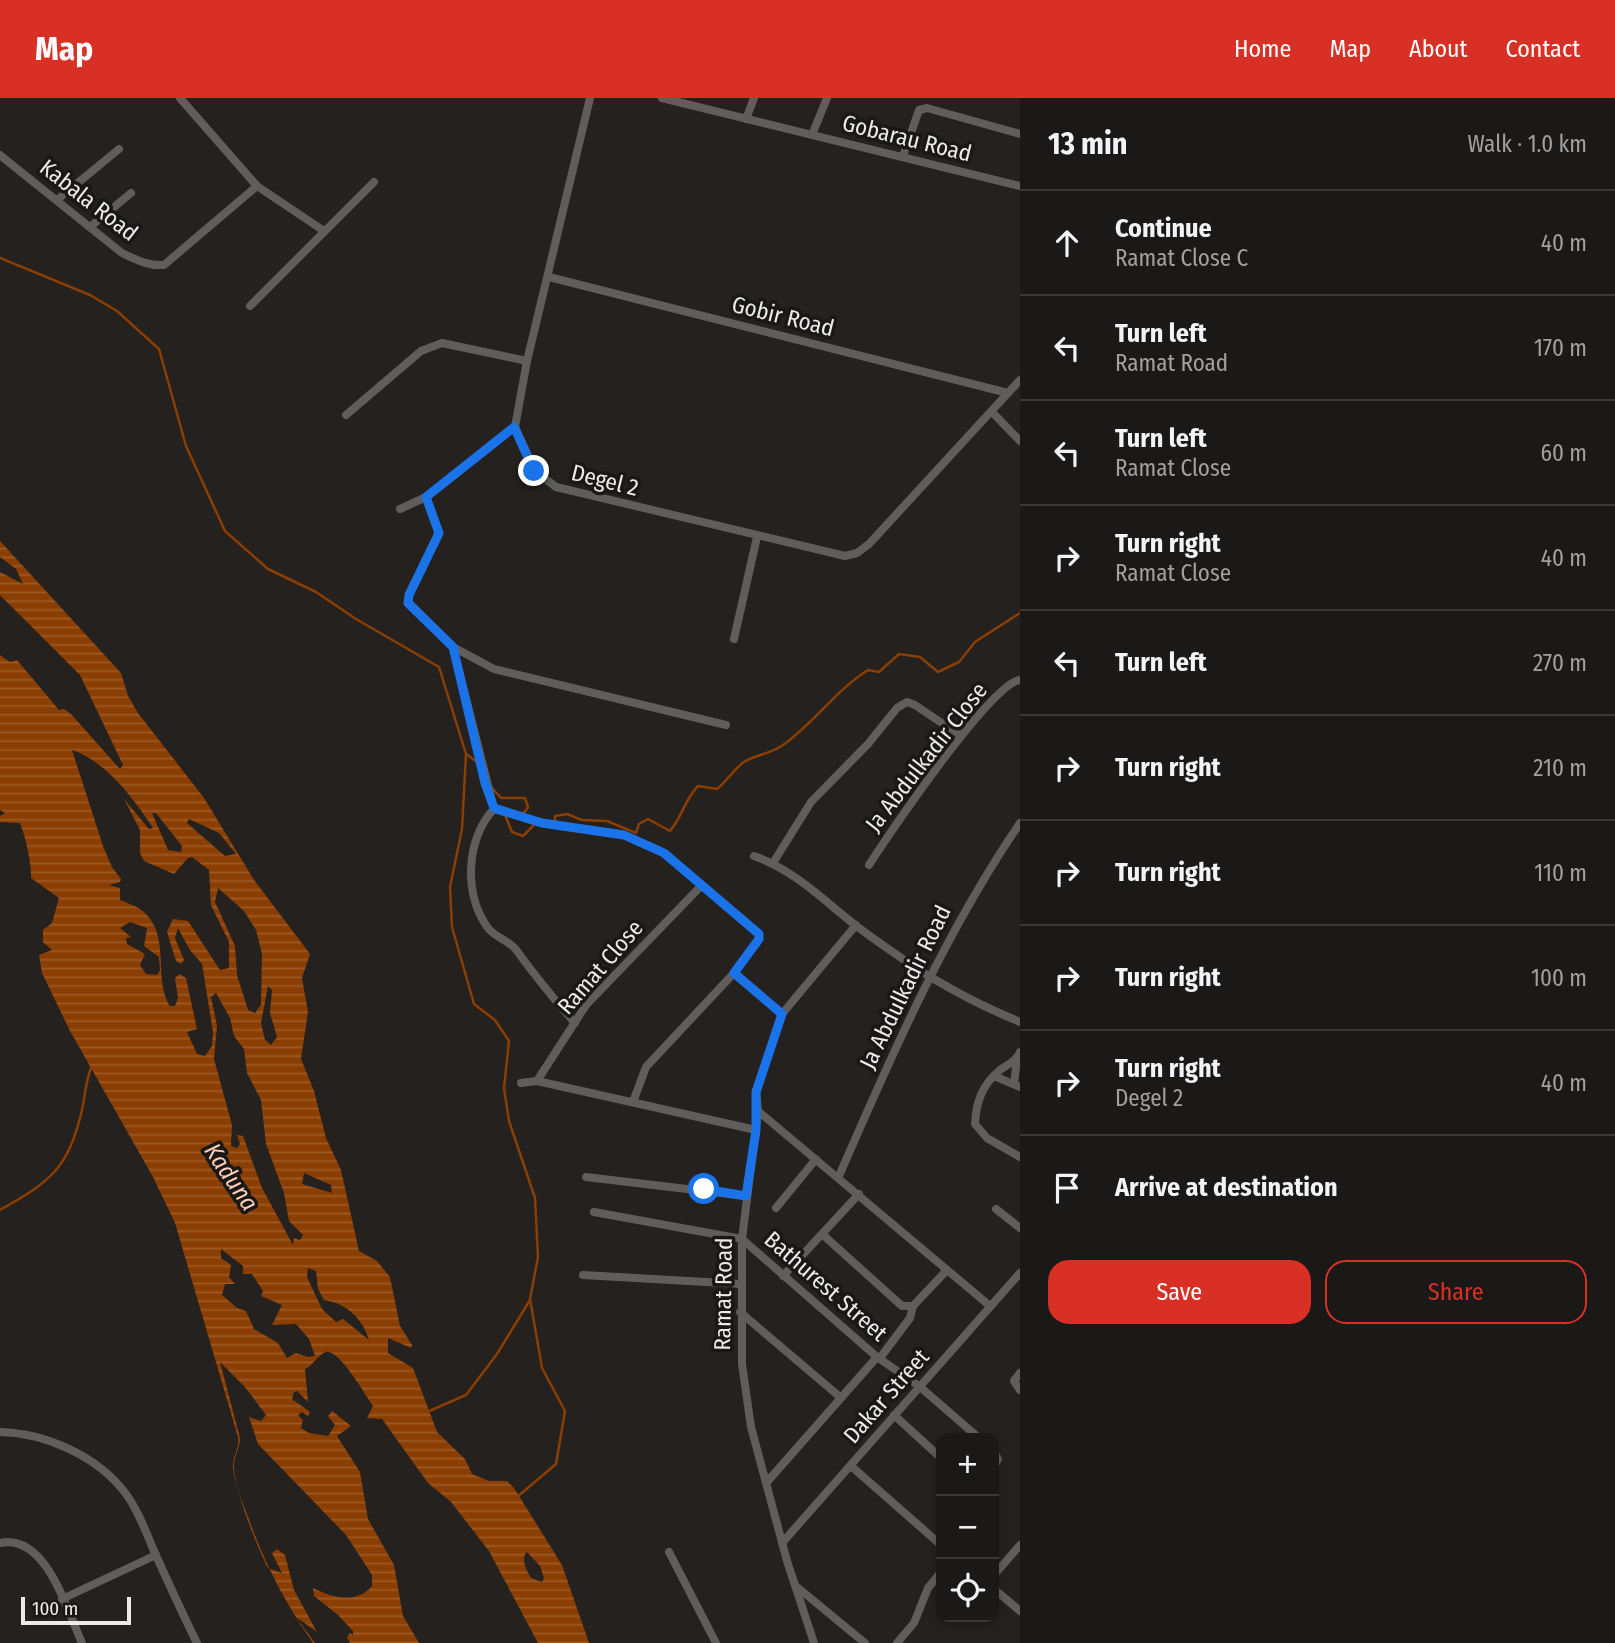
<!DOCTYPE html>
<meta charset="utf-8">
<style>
:root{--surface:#1b1917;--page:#282624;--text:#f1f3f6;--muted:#a0a0a1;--line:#393836;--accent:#d93025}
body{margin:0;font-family:"Fira Sans Condensed",sans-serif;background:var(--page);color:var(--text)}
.controls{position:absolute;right:21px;bottom:21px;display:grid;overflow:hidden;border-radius:14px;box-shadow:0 4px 10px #0003}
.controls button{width:63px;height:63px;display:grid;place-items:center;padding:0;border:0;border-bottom:2px solid var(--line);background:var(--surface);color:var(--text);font:35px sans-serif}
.scale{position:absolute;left:21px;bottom:18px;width:110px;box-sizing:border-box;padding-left:7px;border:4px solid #edebea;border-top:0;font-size:19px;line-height:24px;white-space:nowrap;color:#edebea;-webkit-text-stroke:5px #1a1816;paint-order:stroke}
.stop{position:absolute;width:21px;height:21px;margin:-16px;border:5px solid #1a73e8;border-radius:50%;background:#fff}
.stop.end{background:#1a73e8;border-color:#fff;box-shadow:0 2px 7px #0008}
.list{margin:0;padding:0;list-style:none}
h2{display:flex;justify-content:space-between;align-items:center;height:91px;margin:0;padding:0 28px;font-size:30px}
h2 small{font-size:23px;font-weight:400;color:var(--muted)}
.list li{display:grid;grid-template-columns:46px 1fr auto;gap:21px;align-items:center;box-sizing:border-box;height:105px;padding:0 28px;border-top:2px solid var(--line)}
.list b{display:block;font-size:26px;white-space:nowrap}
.list p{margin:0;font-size:23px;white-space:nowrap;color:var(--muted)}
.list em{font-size:23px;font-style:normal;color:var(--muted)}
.actions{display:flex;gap:14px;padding:21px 28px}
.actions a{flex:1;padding:16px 0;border:2px solid var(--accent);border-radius:21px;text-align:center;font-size:24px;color:var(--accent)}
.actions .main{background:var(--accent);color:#fff}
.icon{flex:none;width:38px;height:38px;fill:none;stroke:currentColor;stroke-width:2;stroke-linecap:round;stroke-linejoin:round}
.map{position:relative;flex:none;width:1020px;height:1545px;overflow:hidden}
header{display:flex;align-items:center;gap:42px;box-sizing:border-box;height:98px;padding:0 35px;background:var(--accent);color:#fff}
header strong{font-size:33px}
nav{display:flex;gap:38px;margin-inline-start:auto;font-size:24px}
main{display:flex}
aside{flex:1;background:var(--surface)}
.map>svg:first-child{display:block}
.water{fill:url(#water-rules);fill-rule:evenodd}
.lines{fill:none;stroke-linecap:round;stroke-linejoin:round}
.stream{stroke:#8b3e01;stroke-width:2.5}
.minor{stroke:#5f5e5d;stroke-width:8}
.route{stroke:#1a73e8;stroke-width:9}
.labels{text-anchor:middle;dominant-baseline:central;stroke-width:7;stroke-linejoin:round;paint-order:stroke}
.street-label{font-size:23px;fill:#edebea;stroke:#1a1816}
.water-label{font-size:24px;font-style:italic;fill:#fdcfb7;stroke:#1a1816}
</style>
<header>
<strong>Map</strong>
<nav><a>Home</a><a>Map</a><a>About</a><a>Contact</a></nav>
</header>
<main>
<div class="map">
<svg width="1020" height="1545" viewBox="0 0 1020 1545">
<defs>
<pattern id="water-rules" width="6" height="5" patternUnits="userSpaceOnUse" patternTransform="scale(1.75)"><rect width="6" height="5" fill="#8b3e01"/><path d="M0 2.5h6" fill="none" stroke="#9c5a26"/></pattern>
</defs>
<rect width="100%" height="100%" fill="#24211f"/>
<!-- water -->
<path class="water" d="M0,443L121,575L128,598L138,615L204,700L254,782L310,856L302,880L308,914L301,961L314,993L326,1040L341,1072L359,1153L377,1163L390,1179L400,1228L412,1247L411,1250L388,1240V1255L413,1270L437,1334L465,1361L472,1376L489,1383H507L514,1390L562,1467L589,1545H538L489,1453L451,1404L428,1385L382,1321L367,1320L373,1308C365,1297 339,1251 326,1254C317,1257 313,1268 305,1271L308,1304L297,1293L294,1294L292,1301L310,1314L308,1318L302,1314L298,1317L303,1322L301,1330L309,1335L328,1338L335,1327L328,1318L332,1313L351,1328L337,1338L360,1374L368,1421L394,1467L403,1518L419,1545H350L347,1539L350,1535L353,1537V1533L338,1517L314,1498L313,1490C331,1499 356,1507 372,1488V1477L346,1437L258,1346L249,1319L261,1323L266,1317L245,1289L220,1264L240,1340C240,1349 235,1357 234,1366C233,1389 257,1449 268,1470L282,1475L272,1455L277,1451L285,1457L294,1492L317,1534L296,1519L315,1545H313C284,1504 264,1464 247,1416C241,1401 235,1386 233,1370C232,1359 240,1350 238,1339L175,1125L153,1079L70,933L42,875L39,857L52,852L43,844V832L52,825L59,800L31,780C32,767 25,737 20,725L0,724V718L5,715L0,712V557L10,564L17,562L59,612L64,611L71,616L120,671L123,667L80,577L0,497V474L23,486L16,471L0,459ZM72,652C106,663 134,701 153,730L149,731L124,701L140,732V755L144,763L174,776L188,760L192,759L209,772L211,807L229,844V870L220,872L188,823L173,821L167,834L176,863L181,866L184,862L175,840L178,830L190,852L202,866L213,934L212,948L205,958L197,956L187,934L197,931L186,880L180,876L175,880L178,900L175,908H170C152,879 173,835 140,811C134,807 127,805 120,802V790L109,787L120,784L121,781L112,769L103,748ZM152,715H156L182,748L181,754L168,752ZM189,721L219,735L236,756L225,758L187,725ZM218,790L244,813L256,832L262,856L261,907L255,915L248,912L237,877L235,848L215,804ZM130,824L147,830L144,848L159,859L160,872L157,877L146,876L140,867L145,856L127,846L126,840L131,839L120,830ZM268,888L272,892L270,915L277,939L271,947L265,942L261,925ZM216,895L230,920L234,938L244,951L247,975L261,1002L266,1046L284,1095L289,1123L303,1137L300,1142L294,1140L293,1147L262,1090L243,1038L237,1037L240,1046L237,1050L231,1048L232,1027L214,961L217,928L211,899ZM304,1075L331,1087L332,1095L302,1086ZM221,1151L243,1168V1176H252L263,1193L261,1198L282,1207L272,1227L296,1226L309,1241L315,1258L308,1259L296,1255L287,1260L278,1245L254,1231L246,1213L237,1210L222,1197L225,1186H235L229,1179L231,1167L221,1160ZM308,1170L316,1173L318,1191L324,1202C345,1205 362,1219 369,1242L343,1221L336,1224L322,1211L307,1179ZM527,1454L540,1468L544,1480L542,1484L531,1480C527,1473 520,1460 527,1454Z"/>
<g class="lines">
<!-- stream -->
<g class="stream">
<polyline points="0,160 90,197 117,213 159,251 186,348 225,433 268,471 316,494 356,521 439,569 466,656 462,731 450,789 452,829 474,906 495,922 509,943 504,990 509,1023 535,1100 538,1159 530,1201 542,1270 565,1313 556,1366 517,1399"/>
<polyline points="466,656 480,666"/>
<polyline points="492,690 501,700 525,700 528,709 524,715 519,715"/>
<polyline points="505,717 512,734 523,738 535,726"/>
<path d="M552,724L555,723V718L567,716L582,722L607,723L636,735L639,726L648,721L670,733C682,719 685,701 698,688L717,691C727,683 734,671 744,664C754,657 771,656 783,647C814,625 836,592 868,572L879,574L899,556L920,559L938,574L959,564L975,544L1020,515"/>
<path d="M0,1112C51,1083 68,1071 82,1012C85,998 86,982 91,970"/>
<polyline points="427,1314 466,1297 497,1256 530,1202"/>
</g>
<!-- minor -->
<g class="minor">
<polyline points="180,0 257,88 324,133"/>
<polyline points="590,0 527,263 515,329 535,373 556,389 845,458 857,455 869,446 1020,282"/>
<polyline points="662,0 1020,88"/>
<polyline points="746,21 754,0"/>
<polyline points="812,37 827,0"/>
<path d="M0,57L122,155C137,162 148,168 164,167L257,88"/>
<polyline points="903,58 919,12 927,10 1020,36"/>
<polyline points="57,102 119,51"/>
<polyline points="90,129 131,95"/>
<polyline points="549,179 1008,295"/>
<polyline points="250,208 374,84"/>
<polyline points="993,315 1020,343"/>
<polyline points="346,317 421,253 442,245 527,263"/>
<polyline points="426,399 439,435 409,497 409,505 453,549 494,571 726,627"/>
<polyline points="400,411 426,399 515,329"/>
<polyline points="734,541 757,439"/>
<path d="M453,549L494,711C466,740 463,797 488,830C495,840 511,843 517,853C535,878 554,901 575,925"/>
<polyline points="494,711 542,725 624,737 664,755 759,836 759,841 734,875 646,969 633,1004"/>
<path d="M754,758C796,773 824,803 859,830C915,871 955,897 1020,924"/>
<polyline points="773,765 811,704 868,646 897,610 907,604 915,607 961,638"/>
<path d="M869,767C888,737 992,584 1020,582"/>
<polyline points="734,875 782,916"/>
<path d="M1020,954C1016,964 1008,966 1000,972C982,987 976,1004 975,1026L987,1040L1020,1059"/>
<polyline points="994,978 1020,989"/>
<polyline points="537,983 586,907 701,788"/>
<polyline points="521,985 537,983 756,1032"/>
<polyline points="1014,986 1017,961"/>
<polyline points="758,1013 990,1208"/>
<path d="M839,1078C892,956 945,835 1020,725"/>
<polyline points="586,1079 746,1098"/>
<polyline points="776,1110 816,1061"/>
<polyline points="996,1111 1020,1130"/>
<polyline points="594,1114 742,1141 877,1259 919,1288 979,1340"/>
<polyline points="822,1136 902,1208 913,1208"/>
<polyline points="583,1177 741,1186"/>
<polyline points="783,1178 859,1096"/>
<polyline points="740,1214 840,1299"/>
<polyline points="880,1260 910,1220 913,1208 947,1172"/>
<polyline points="1020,1275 1014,1283 1020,1292"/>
<polyline points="894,1317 941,1360"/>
<path d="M0,1334C45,1335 98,1358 126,1396C138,1412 146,1434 154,1453C168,1484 182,1515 197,1545"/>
<polyline points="994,1353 998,1361 994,1369"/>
<polyline points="851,1368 941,1447"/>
<polyline points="767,1384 877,1259"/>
<path d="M0,1445C46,1435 67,1512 82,1545"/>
<polyline points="782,1445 1020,1175"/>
<polyline points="669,1454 716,1545"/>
<polyline points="994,1477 1020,1447"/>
<polyline points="797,1489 865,1545"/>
<polyline points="994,1491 1020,1513"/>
<polyline points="62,1501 156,1457"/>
<polyline points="814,1545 787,1463 751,1329 742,1266 742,1141 758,1013 756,994 782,916 856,827"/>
<polyline points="897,1545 914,1525 928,1490 941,1474"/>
</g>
</g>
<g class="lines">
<!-- route -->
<polyline class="route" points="534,373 514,329 426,399 439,435 409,497 408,505 453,549 485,685 494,710 542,725 624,737 664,755 759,836 759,841 734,875 782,916 756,994 756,1032 746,1098 704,1091"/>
</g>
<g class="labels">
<!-- street labels -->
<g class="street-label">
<text transform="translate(907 40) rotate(14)">Gobarau Road</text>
<text transform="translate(89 102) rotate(38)">Kabala Road</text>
<text transform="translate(783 218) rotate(14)">Gobir Road</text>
<text transform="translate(605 382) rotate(14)">Degel 2</text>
<text transform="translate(926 659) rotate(-52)">Ja Abdulkadir Close</text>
<text transform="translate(600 869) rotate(-49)">Ramat Close</text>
<text transform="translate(905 889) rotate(-64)">Ja Abdulkadir Road</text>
<text transform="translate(826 1188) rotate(41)">Bathurest Street</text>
<text transform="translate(723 1196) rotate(-89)">Ramat Road</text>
<text transform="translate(886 1298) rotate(-49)">Dakar Street</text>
</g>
<!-- water labels -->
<g class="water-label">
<text transform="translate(231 1079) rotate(56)">Kaduna</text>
</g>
</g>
</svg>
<div class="controls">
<button>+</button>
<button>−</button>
<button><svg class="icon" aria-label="locate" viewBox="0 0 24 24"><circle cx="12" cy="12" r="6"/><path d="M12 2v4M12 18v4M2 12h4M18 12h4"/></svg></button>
</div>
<div class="scale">100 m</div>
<div class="stop" style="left:704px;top:1091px"></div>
<div class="stop end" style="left:534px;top:373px"></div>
</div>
<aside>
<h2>13 min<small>Walk · 1.0 km</small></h2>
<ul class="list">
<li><svg class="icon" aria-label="ahead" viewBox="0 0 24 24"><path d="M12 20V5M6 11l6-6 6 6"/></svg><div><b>Continue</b><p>Ramat Close C</p></div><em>40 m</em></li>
<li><svg class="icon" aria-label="left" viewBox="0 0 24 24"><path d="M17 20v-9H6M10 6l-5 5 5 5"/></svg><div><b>Turn left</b><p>Ramat Road</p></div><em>170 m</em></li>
<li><svg class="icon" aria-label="left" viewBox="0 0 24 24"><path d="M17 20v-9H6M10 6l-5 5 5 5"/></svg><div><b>Turn left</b><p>Ramat Close</p></div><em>60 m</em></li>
<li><svg class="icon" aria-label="right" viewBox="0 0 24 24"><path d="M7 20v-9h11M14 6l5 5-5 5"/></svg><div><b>Turn right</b><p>Ramat Close</p></div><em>40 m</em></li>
<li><svg class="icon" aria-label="left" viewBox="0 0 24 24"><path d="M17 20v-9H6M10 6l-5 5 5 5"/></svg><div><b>Turn left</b></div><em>270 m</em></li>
<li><svg class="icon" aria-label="right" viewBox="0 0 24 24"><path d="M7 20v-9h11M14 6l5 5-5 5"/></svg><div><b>Turn right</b></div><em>210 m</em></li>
<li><svg class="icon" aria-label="right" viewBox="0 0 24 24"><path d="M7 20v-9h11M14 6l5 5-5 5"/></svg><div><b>Turn right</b></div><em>110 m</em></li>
<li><svg class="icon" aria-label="right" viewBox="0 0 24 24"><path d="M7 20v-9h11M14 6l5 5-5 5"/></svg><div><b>Turn right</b></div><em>100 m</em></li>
<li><svg class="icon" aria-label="right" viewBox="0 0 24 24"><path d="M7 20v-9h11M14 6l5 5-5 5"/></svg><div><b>Turn right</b><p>Degel 2</p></div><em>40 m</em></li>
<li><svg class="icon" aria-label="arrive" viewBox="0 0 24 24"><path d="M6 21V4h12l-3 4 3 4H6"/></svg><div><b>Arrive at destination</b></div></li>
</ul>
<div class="actions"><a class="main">Save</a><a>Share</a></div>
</aside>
</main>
